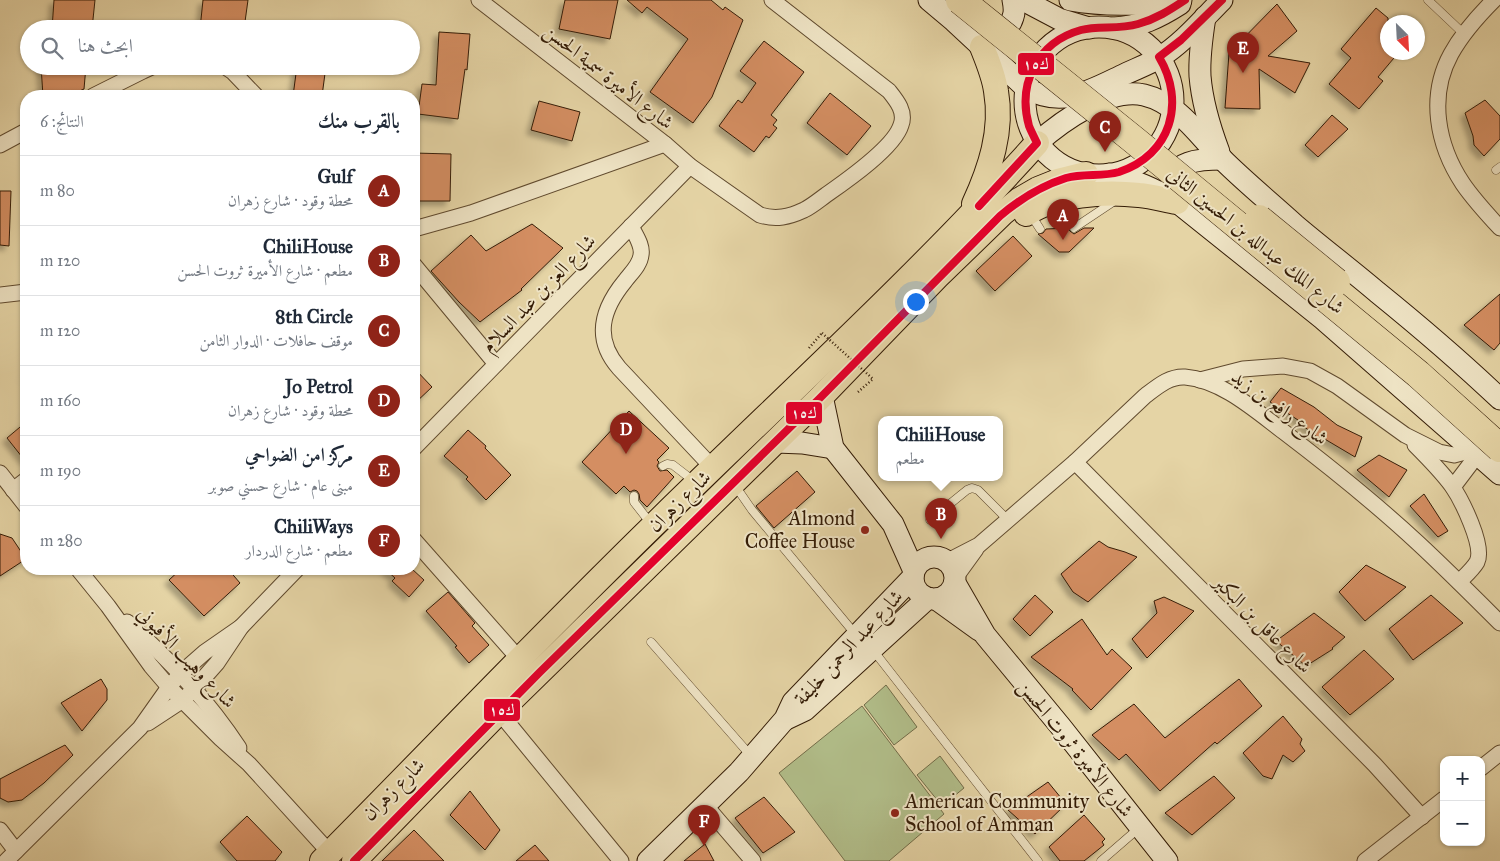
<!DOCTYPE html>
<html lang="ar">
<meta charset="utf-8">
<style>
:root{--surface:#fff;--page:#f2f2f3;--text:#1f2937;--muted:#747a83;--line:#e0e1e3;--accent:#8f2418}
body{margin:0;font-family:"IM FELL Great Primer",Amiri,serif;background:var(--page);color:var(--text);direction:rtl}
.controls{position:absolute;right:15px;bottom:15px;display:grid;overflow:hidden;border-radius:10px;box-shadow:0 1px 4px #0004}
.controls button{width:45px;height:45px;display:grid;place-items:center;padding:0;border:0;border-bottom:1px solid var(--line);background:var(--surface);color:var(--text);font:25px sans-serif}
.compass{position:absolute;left:1380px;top:15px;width:45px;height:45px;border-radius:50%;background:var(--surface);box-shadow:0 1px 4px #0004;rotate:156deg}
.you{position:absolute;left:915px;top:301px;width:18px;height:18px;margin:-12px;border:4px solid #fff;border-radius:50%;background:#1a73e8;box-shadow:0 0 0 8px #1a73e833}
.badge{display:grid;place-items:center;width:32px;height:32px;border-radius:50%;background:var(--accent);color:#fff;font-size:16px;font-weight:700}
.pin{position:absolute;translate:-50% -41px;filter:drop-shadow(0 1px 2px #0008)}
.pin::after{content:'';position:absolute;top:26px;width:18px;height:15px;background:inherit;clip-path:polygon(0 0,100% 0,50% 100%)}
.popup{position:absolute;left:878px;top:416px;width:125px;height:65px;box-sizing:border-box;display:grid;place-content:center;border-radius:10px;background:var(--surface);filter:drop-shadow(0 1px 4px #0005);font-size:16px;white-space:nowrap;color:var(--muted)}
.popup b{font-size:19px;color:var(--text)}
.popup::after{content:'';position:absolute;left:50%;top:100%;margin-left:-10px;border:10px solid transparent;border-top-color:var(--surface)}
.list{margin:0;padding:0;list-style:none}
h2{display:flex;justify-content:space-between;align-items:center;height:65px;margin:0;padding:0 20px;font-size:21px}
h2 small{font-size:16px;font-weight:400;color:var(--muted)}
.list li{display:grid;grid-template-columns:32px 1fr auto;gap:15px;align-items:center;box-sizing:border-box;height:70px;padding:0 20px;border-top:1px solid var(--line)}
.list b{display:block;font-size:19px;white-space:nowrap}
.list p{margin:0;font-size:16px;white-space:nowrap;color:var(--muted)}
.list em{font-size:16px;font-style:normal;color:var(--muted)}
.icon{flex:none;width:28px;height:28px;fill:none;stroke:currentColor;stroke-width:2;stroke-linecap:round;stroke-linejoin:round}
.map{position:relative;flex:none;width:1500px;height:861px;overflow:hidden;direction:ltr}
.search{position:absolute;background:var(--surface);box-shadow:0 1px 4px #0004;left:20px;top:20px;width:400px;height:55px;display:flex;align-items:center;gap:12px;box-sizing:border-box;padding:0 18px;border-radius:28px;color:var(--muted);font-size:19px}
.panel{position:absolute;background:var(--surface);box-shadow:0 1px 4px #0004;left:20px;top:90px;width:400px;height:485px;border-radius:20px;direction:rtl}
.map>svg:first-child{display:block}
.green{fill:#b1bd89;stroke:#726c48}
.building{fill:#d48e62;stroke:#341c06;filter:url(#shadow)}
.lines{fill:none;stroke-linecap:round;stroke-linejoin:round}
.lane-casing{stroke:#604a2e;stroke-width:9}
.street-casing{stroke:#604a2e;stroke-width:17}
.secondary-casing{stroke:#341c06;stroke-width:23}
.primary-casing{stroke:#341c06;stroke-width:26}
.path{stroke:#341c06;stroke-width:2.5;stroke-dasharray:1 2.5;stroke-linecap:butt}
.lane{stroke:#eee3c4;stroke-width:8}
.street{stroke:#eee3c4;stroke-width:15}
.secondary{stroke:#eee3c4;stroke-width:21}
.primary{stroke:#e5d4a5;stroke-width:24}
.highway-bridge-casing{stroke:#341c06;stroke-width:29;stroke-linecap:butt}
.path-bridge{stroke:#341c06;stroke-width:2.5;stroke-dasharray:1 2.5;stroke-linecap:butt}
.highway-bridge{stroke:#e5d4a5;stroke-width:28}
.bus-1-casing{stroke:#eee3c4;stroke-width:11}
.bus-1{stroke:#e4002b;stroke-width:8}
.poi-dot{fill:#8f2418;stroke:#eee3c4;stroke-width:2}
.labels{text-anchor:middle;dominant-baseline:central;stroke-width:4;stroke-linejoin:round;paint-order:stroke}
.street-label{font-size:20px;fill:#341c06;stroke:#eee3c4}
.poi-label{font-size:20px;fill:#341c06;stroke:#eee3c4;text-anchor:end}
.line-badge{stroke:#eee3c4;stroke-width:2}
.badge-label{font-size:14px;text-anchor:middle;font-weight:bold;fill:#fff}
</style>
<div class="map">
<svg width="1500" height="861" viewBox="0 0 1500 861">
<defs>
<filter id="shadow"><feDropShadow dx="-4.5" dy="4.5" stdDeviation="2.5" flood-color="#0004"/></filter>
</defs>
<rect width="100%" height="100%" fill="#e5d4a5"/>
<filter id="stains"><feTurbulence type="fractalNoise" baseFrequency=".004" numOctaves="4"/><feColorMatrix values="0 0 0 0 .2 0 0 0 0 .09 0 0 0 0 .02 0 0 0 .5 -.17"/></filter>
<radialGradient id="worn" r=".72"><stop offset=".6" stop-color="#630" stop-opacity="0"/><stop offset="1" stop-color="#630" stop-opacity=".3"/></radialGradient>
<!-- green -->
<g class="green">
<polygon points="886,685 917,727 894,745 864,705"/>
<polygon points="862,706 944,814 889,861 845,861 779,773"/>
<polygon points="940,756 964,788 942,806 917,775"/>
</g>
<!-- building -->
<g class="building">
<polygon points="54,0 95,0 92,29 52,29"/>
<polygon points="203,0 248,0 244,29 200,29"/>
<polygon points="565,0 618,0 610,39 559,29"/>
<polygon points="627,0 711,0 723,10 725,7 743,20 712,97 693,123 650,92 688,39 647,7 642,13"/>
<polygon points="1277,4 1297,31 1268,56 1310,63 1295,93 1259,69 1260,109 1225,108 1229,53"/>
<polygon points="1376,8 1388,18 1388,52 1399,52 1378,77 1383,81 1359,109 1329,84 1351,58 1341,49"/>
<polygon points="439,32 470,34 467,70 465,69 458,119 418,114 422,84 436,85"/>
<polygon points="764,41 804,72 771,115 777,120 773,125 777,128 769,138 766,136 754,152 719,126 738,100 742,103 756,83 740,71"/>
<polygon points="41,66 86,66 84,89 68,96 43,96"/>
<polygon points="297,66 326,66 322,96 293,96"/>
<polygon points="830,93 871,126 847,155 807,123"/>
<polygon points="1485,100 1500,116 1500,139 1484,156 1474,145 1473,136 1465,113"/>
<polygon points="539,101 580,112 572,141 531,130"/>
<polygon points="1332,115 1348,129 1318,157 1305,145"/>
<polygon points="414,153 451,154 450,201 414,201"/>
<polygon points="0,191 11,191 9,246 0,245"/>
<polygon points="532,224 563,248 521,289 522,290 480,322 459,302 431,271 471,235 486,251"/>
<polygon points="1068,228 1070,231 1074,234 1084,228 1094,228 1069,252 1059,252 1038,234 1043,233 1046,229"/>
<polygon points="1013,236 1032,256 995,291 976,271"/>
<polygon points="1500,294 1500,343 1494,350 1464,325"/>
<polygon points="414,368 432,387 414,404"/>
<polygon points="1281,388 1314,407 1337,425 1362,437 1355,457 1323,438 1321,440 1297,421 1298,420 1270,402"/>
<polygon points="629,411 669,448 657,460 659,462 657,466 660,471 667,470 674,477 647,507 640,500 639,494 637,491 634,490 630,492 624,486 616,494 582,462"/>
<polygon points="26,422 26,462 7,438"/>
<polygon points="468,430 486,446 485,448 511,475 486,500 466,479 468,477 444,456"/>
<polygon points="1379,455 1407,470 1389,497 1357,470"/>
<polygon points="797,471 815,492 774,528 756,506"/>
<polygon points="1424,494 1448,531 1438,537 1410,506"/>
<polygon points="0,534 12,538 26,559 0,576"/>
<polygon points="1099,541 1108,547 1125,552 1137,557 1088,602 1073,592 1061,574"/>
<polygon points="1366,565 1406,587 1365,621 1339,592"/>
<polygon points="181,569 228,569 240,583 204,616 169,580"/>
<polygon points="385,569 412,569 424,580 409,597 392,581 395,578"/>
<polygon points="448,592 475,623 472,626 489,645 469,663 455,647 457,646 426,611"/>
<polygon points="1035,595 1053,612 1030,636 1013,619"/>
<polygon points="1431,595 1463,623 1413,660 1389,629"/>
<polygon points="1164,597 1194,611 1147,658 1132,639 1157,613 1154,601"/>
<polygon points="1314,613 1345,637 1332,648 1333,649 1306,666 1276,641"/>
<polygon points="1082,619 1107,655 1112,649 1132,668 1091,710 1072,690 1073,689 1031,657"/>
<polygon points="1364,650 1394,679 1350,715 1322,687"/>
<polygon points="101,679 107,689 107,700 82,731 61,703"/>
<polygon points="1239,679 1262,706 1217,744 1215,742 1160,791 1126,754 1119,760 1092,735 1134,704 1165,738"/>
<polygon points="1283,716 1302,739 1300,744 1305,751 1293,762 1283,755 1272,779 1263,776 1243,753"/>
<polygon points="65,745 73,755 44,783 22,800 8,802 0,798 0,779"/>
<polygon points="1214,776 1235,798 1192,835 1165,813"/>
<polygon points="1048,782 1066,804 1035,834 1008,810"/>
<polygon points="470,791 500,830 485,850 450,815"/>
<polygon points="764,797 795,832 763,853 735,818"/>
<polygon points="1084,815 1105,839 1102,842 1104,845 1084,861 1060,861 1049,847"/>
<polygon points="247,816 282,852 275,861 237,861 220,842"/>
<polygon points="414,830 444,861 382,861"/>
<polygon points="705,844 714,861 684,861"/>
<polygon points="535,845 549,861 516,861"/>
</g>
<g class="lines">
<defs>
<g id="lane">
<polyline points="1428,0 1464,34"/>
<polyline points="1496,170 1500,167"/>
<polyline points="1031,215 1040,229"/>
<polyline points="1074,228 1116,200"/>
<polyline points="663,466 667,464 673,465 695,482"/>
<polyline points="734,484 752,510 856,635"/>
<polyline points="634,496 634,502 652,525"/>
<polyline points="930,520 967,490 972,488 978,490 1008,520"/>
<polyline points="651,642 751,756"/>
<polyline points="873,650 1038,861"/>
<polyline points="1101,861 1139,828"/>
</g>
<g id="street">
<path d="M479,0L665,144L690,166L760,215C776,220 789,217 804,210C812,206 819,200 826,195C846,181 894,148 901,125C906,112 897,101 889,91L772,0"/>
<path d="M1494,0C1478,16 1462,34 1451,54C1428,96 1437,145 1463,184C1474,200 1487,214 1500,228"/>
<polyline points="224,66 233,72 256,96"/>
<polyline points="93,96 143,71 154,66"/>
<polyline points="0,145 26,131"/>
<path d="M631,226C635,235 643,245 641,255C640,265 631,273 625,281C602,309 593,338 619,368L713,468"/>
<polyline points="414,229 471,213 665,144"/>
<polyline points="414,265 496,364"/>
<polyline points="0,295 26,292"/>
<polyline points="1200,380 1243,369 1283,366 1310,371 1337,386 1405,435 1439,452 1454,455 1473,450"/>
<path d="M1415,445C1428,458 1441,471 1452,486C1461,499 1485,546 1477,562C1473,569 1465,576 1459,582"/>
<polyline points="414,448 690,166"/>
<polyline points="1075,462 1375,765 1422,817"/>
<polyline points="0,473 26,506"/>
<polyline points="1453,487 1478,454"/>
<polyline points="13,490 26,480"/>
<polyline points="414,540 520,660"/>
<path d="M948,561L979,545L1075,462L1145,396C1157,387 1169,376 1185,377C1222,380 1256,411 1284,432C1330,467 1376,504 1418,543C1446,569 1473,596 1500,623"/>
<polyline points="78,569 108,606 151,666 169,687 221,739 249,764 330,853"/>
<polyline points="955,578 976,549"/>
<path d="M127,622C169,659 208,701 239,748"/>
<polyline points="499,712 621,861"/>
<polyline points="148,723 183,700 194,689 217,663 241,627 297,569"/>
<polyline points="1481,768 1500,753"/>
<polyline points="705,805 753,861"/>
<polyline points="0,830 16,851"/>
<polyline points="6,861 140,728 169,687 180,674 205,652 241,627"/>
<polyline points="1365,861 1444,799"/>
</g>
<g id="secondary">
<path d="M929,0L954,21L1026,88C1061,108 1088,92 1121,76C1133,70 1147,65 1159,58C1183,43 1202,20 1222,0"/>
<polyline points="1023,0 1059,19 1089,28"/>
<path d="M1070,0C1108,7 1144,5 1181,0"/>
<path d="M1205,17C1202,36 1199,56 1200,76C1202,101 1210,128 1219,152"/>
<circle cx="1099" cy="101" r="74"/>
<path d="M1113,28C1140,27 1158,18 1180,4"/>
<path d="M988,39C999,37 1010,28 1013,17C1015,12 1014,5 1013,0"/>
<path d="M1037,143C1062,121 1109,87 1144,95C1178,103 1199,136 1222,159C1245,182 1271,203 1295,225C1322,248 1350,269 1377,292C1419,326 1461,362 1500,399"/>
<path d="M1109,174C1135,180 1154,189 1177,202L1323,319L1500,474"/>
<path d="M1172,188C1169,160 1202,159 1222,159"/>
<polyline points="822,396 833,448 893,524 914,571"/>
<polyline points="776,442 802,443 833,448"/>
<circle cx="934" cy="578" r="21"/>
<polyline points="955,583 985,635 1061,727 1167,861"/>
<polyline points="936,599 979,630"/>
<polyline points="786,719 805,710 928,598"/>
<polyline points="648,861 739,772 785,719 793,702 913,577"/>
</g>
<g id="primary">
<path d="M974,204C990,169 1003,131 996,91C994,76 988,62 982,47"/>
<path d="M1026,214C1055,194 1105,191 1139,195C1152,196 1165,200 1177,202"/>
<path d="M322,861C433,749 542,634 655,524C783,398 917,277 1037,143"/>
<polyline points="354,861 499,712 822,396 937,277 1003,213 1019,200 1038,189 1058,181 1086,174"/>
</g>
</defs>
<!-- lane casing -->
<use href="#lane" class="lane-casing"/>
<!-- street casing -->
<use href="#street" class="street-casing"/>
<!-- secondary casing -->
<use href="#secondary" class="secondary-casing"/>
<!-- primary casing -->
<use href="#primary" class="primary-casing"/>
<!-- path -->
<g class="path">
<polyline points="809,348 822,333"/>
<polyline points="858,392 873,379"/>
</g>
<!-- lane -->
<use href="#lane" class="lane"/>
<!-- street -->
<use href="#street" class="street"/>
<!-- secondary -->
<use href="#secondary" class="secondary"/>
<!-- primary -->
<use href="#primary" class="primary"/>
<defs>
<g id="highway-bridge">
<polyline points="960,0 1134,140 1418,374 1500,448"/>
<polyline points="1259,219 1336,282"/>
</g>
</defs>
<!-- highway-bridge casing -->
<use href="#highway-bridge" class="highway-bridge-casing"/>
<!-- path-bridge -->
<polyline class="path-bridge" points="822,333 873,379"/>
<!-- highway-bridge -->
<use href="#highway-bridge" class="highway-bridge"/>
<defs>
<g id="bus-1">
<path d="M979,206L1037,143C1034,137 1031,131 1029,126C1017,83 1038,42 1081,30C1098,25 1118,30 1138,24C1156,19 1170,10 1185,0"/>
<path d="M354,861L540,672L819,399L1000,216C1020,199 1041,186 1066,178C1084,173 1102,177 1119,172C1171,155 1186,102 1159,57L1181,40L1222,0"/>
</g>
</defs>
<!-- bus-1 casing -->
<use href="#bus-1" class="bus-1-casing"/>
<!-- bus-1 -->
<use href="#bus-1" class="bus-1"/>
</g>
<!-- markers -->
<g class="poi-dot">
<circle cx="865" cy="530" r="5"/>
<circle cx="895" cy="813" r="5"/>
</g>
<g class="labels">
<!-- street labels -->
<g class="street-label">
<text transform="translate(609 76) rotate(38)">شارع الأميرة سمية الحسن</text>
<text transform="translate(1256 240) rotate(39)">شارع الملك عبدالله بن الحسين الثاني</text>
<text transform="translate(538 293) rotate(-46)">شارع العز بن عبد السلام</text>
<text transform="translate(1280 407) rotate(36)">شارع رافع بن زيد</text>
<text transform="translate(679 501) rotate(-44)">شارع زهران</text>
<text transform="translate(1263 624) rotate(45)">شارع عاقل بن البكير</text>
<text transform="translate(848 647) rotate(-47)">شارع عبد الرحمن خليفة</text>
<text transform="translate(187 657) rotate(46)">شارع وهيب الأفيوني</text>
<text transform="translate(1076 748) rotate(51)">شارع الأميرة ثروت الحسن</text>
<text transform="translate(393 789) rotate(-45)">شارع زهران</text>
</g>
<!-- poi labels -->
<g class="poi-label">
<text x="855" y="518">Almond<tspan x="855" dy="23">Coffee House</tspan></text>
<text x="905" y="801" text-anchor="start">American Community<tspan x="905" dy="23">School of Amman</tspan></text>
</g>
</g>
<g class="line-badge">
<rect x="1017" y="52" width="38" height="24" rx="5" fill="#e4002b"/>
<rect x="785" y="401" width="38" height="24" rx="5" fill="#e4002b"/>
<rect x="483" y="698" width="38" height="24" rx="5" fill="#e4002b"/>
</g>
<g class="badge-label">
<text x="1036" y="69">ك١٥</text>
<text x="804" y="418">ك١٥</text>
<text x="502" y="715">ك١٥</text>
</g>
<rect width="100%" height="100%" filter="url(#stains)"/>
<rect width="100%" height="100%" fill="url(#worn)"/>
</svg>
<div class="controls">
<button>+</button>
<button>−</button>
</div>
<svg class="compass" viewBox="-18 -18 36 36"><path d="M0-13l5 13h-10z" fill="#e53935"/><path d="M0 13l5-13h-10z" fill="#747a83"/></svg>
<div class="you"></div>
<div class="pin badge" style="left:1063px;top:240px">A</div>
<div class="pin badge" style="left:941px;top:539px">B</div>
<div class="popup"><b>ChiliHouse</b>مطعم</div>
<div class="pin badge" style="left:1105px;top:152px">C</div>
<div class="pin badge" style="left:626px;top:454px">D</div>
<div class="pin badge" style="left:1243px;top:73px">E</div>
<div class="pin badge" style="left:704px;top:846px">F</div>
<div class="search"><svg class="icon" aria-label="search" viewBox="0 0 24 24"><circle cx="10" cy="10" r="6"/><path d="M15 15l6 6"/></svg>ابحث هنا</div>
<section class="panel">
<h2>بالقرب منك<small>النتائج: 6</small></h2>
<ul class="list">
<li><span class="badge">A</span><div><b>Gulf</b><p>محطة وقود · شارع زهران</p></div><em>80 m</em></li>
<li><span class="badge">B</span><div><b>ChiliHouse</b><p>مطعم · شارع الأميرة ثروت الحسن</p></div><em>120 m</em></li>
<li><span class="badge">C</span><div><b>8th Circle</b><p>موقف حافلات · الدوار الثامن</p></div><em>120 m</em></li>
<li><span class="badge">D</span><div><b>Jo Petrol</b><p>محطة وقود · شارع زهران</p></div><em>160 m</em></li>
<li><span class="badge">E</span><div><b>مركز امن الضواحي</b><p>مبنى عام · شارع حسني صوبر</p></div><em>190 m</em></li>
<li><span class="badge">F</span><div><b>ChiliWays</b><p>مطعم · شارع الدردار</p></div><em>280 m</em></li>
</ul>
</section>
</div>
